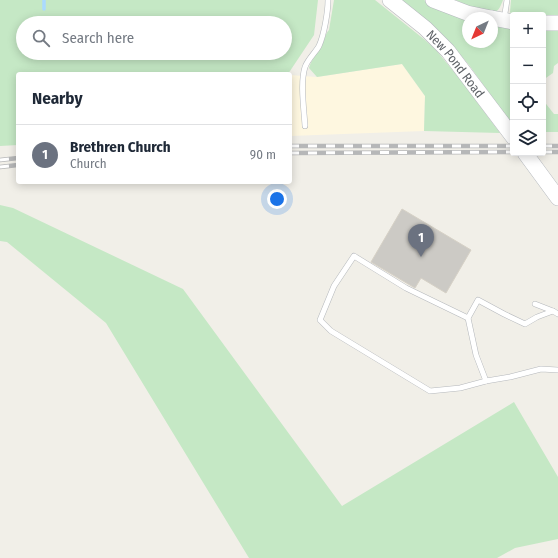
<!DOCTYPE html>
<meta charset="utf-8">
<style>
:root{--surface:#fff;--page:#f2f2f3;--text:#1f2937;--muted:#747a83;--line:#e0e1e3;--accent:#ea4335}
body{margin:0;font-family:"Fira Sans Condensed",sans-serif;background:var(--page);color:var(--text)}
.controls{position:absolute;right:12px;top:12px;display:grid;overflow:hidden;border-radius:4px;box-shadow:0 2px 10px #0003}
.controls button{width:36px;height:36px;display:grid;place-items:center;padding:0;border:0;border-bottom:1px solid var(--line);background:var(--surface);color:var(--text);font:20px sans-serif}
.compass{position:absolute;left:462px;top:12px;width:36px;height:36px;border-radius:50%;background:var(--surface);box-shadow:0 2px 10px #0003;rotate:223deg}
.you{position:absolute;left:277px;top:199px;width:14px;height:14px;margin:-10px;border:3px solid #fff;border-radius:50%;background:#1a73e8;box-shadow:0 0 0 6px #1a73e833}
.badge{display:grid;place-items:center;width:26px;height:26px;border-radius:50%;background:var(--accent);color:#fff;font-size:13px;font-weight:700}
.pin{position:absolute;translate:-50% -33px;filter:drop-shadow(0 1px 2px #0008)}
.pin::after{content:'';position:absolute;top:21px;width:14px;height:12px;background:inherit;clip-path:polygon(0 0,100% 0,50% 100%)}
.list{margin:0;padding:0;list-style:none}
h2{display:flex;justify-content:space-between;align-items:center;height:52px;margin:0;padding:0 16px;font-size:17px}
h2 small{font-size:13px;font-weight:400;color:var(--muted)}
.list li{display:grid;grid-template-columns:26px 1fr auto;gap:12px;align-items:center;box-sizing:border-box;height:60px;padding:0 16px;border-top:1px solid var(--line)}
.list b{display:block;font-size:15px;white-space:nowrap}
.list p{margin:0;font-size:13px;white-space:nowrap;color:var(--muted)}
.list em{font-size:13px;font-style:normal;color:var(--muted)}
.icon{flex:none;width:22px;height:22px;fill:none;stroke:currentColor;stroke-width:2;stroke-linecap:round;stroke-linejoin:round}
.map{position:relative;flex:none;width:558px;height:558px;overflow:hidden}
.search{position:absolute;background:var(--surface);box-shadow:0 2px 10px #0003;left:16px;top:16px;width:276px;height:44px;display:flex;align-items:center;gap:10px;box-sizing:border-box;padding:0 14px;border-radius:22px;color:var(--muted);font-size:15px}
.panel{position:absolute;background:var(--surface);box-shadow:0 2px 10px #0003;left:16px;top:72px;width:276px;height:112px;border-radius:4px}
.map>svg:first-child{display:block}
.commercial{fill:#fef7e0}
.green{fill:#c5e8c5;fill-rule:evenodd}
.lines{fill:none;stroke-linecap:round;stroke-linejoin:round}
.stream{stroke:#aadaff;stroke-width:3.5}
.building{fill:#cccac5;stroke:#d6d1c6}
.lane-casing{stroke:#b5b8bc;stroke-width:6}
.secondary-casing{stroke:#b6babf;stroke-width:16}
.lane{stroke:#fff;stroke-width:5}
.secondary{stroke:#fff;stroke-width:15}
.rail-casing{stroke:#b6b7b8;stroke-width:4.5}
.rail{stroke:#fff;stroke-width:3;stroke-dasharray:9;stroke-linecap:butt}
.labels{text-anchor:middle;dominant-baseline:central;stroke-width:3;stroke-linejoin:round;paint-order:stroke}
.street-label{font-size:13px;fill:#5f6368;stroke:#fff}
</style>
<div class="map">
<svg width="558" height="558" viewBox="0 0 558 558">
<rect width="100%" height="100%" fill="#f1efe8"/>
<!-- commercial -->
<polygon class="commercial" points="402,64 425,96 424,131 290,136 290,75 317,77"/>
<!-- green -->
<g class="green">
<path d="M0,0H318L314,35L288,74H18V145L0,146ZM23,23H285V53H23Z"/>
<path d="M334,0H375L425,40L436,50L459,78L500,133L424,131L425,96L402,64L317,77L309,68C312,58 317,54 322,45C325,39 325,34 329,30Z"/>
<polygon points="399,0 424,0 455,14 468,18 468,42 492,42 492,23 513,26 513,126 469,65 452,45"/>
<path d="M455,0H503C501,5 499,11 494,13C486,16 464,3 455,0Z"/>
<polygon points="511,0 558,0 558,21 543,20 543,15 513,15 513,16 510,12"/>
<polygon points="543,29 558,30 558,63 554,66 553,73 543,80"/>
<polygon points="543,100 554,114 558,114 558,132 543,132"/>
<polygon points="0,205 13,208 183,289 342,506 514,402 558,477 558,539 515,548 497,558 249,558 106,323 7,242 0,241"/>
</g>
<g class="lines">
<!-- stream -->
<polyline class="stream" points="44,9 44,0"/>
</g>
<!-- building -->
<polygon class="building" points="402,209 471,250 446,293 421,278 415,288 371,262"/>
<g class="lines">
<defs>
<g id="lane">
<polyline points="504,20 507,0"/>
<path d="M305,126C304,109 300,83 305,67C308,59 315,53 319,46C324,35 328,12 328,0"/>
<polyline points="535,304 553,311 558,314"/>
<polyline points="553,311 537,317 525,324 504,314 478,300 468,318 476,355 486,381 510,377 541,369 558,370"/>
<polyline points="468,318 406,288 354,256 334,286 320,320 331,331 430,391 460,388 486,381"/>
</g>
<g id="secondary">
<path id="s1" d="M390,0L425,28L448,51L513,137"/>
<polyline points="433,0 467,13 491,18"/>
<polyline points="492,18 513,22"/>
<polyline points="543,23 558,23"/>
<polyline points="525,153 558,198"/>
</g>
</defs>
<!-- lane casing -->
<use href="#lane" class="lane-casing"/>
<!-- secondary casing -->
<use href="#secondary" class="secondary-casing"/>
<!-- lane -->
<use href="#lane" class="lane"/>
<!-- secondary -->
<use href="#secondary" class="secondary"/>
<defs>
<g id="rail">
<polyline points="290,146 513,146"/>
<polyline points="543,146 558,146"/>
<polyline points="543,152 558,152"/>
<polyline points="290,153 513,152"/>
<polyline points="0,160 18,158"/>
<polyline points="0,167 18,165"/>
</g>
</defs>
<!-- rail casing -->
<use href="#rail" class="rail-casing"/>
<!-- rail -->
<use href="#rail" class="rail"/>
</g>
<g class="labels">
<!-- street labels -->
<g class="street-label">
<text stroke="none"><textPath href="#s1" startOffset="92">New Pond Road</textPath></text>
</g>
</g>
</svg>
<div class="controls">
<button>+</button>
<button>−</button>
<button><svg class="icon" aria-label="locate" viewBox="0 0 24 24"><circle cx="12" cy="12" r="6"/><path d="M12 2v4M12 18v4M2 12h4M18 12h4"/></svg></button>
<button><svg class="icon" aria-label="layers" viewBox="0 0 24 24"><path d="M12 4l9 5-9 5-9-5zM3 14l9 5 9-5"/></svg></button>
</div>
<svg class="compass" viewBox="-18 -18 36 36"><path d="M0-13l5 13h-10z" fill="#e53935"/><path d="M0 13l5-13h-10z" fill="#747a83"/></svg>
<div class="you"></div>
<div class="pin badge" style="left:421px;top:257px;background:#6b7280">1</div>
<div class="search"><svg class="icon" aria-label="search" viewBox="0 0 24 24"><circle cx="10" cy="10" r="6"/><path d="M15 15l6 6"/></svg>Search here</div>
<section class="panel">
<h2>Nearby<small></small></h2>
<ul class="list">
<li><span class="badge" style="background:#6b7280">1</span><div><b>Brethren Church</b><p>Church</p></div><em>90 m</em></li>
</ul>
</section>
</div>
